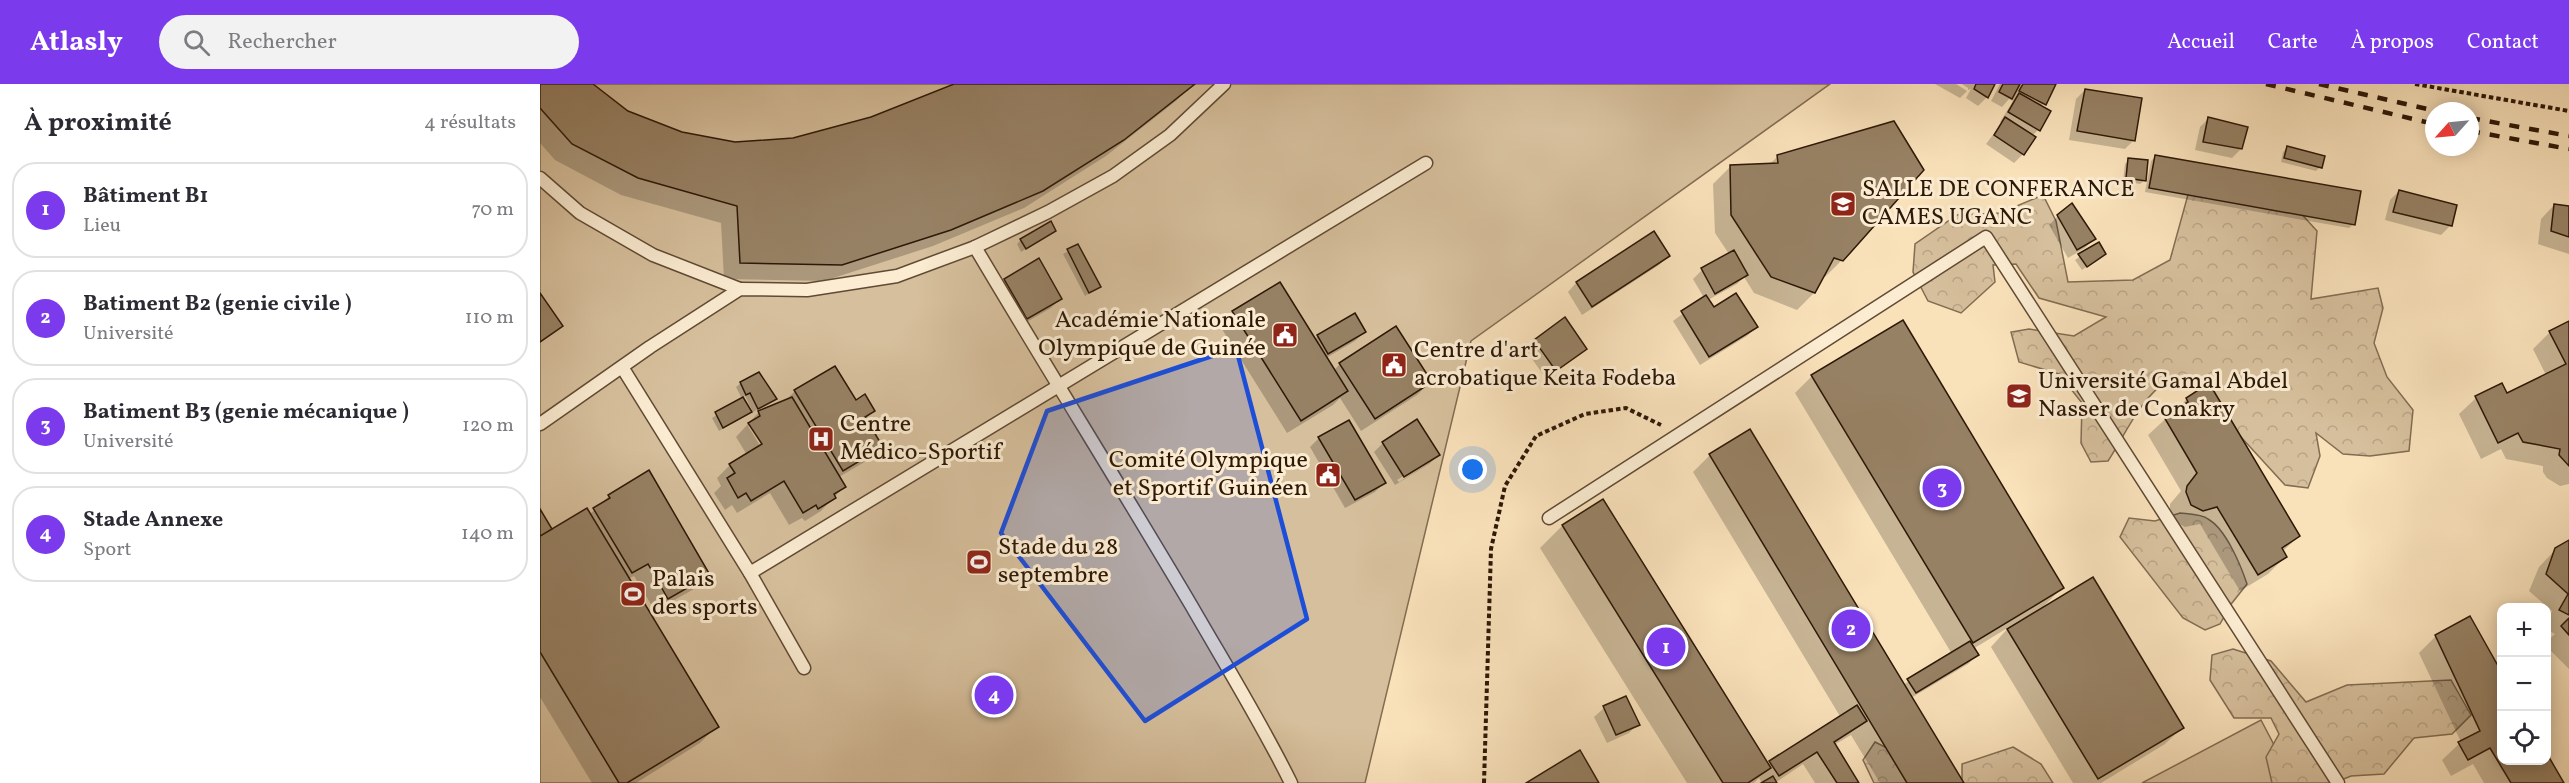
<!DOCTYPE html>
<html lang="fr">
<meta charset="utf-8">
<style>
:root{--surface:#fff;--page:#f2f2f3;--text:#2b2b33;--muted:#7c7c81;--line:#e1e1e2;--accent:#7c3aed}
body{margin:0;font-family:Vollkorn,serif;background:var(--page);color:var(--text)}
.controls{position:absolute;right:18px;bottom:18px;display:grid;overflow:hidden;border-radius:12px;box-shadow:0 3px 15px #0003}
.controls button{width:54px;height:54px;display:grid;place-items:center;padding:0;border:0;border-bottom:2px solid var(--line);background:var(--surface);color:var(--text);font:30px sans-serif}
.compass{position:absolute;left:1885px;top:18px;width:54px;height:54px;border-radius:50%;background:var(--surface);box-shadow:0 3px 15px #0003;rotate:243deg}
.you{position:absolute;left:933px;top:386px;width:21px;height:21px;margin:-15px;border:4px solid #fff;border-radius:50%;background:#1a73e8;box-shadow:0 0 0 9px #1a73e833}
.badge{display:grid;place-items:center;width:39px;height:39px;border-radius:50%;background:var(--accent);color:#fff;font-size:20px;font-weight:700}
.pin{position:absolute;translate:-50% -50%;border:3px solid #fff;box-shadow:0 2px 6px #0006}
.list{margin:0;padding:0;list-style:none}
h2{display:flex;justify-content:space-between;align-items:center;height:78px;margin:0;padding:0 24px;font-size:26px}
h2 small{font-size:20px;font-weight:400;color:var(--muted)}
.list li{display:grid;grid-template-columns:39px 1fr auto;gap:18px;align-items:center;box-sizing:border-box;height:96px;margin:0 12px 12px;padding:0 12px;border:2px solid var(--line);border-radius:24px}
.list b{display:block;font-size:22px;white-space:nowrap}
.list p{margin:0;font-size:20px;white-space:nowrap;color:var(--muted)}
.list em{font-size:20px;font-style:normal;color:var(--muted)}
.icon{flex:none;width:33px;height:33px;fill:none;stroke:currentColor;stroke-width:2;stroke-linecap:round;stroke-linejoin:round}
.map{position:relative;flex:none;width:2029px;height:699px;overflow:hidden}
header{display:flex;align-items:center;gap:36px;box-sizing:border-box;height:84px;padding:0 30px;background:var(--accent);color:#fff}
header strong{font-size:28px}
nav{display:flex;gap:33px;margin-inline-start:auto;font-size:21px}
.search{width:420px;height:54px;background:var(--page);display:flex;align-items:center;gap:15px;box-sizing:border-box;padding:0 21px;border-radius:33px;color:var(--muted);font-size:22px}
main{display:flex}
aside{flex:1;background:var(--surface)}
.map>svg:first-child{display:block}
.grass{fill:#d6bf9c;stroke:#826c52;stroke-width:1.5}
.forest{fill:url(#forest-crowns);stroke:#826c52;stroke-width:1.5}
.shadow{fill:#0003;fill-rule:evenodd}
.building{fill:#978164;stroke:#2d1807;stroke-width:1.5}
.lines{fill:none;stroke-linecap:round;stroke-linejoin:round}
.lane-casing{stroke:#604a34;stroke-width:15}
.path{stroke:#2d1807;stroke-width:4;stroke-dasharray:4.5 3;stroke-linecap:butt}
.lane{stroke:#fbecd2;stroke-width:12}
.rail{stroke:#2d1807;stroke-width:4.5;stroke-dasharray:10 10;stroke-linecap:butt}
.marked{fill:#1d4ed8;fill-opacity:0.2;stroke:#1d4ed8;stroke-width:4.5;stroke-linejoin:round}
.labels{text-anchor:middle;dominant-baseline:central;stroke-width:6;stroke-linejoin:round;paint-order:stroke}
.poi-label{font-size:24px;fill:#2d1807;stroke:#fbecd2;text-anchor:start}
</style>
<header>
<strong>Atlasly</strong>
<div class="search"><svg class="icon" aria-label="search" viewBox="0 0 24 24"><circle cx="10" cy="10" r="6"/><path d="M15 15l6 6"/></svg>Rechercher</div>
<nav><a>Accueil</a><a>Carte</a><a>À propos</a><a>Contact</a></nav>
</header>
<main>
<aside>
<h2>À proximité<small>4 résultats</small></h2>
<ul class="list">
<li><span class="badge">1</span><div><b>Bâtiment B1</b><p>Lieu</p></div><em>70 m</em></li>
<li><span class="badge">2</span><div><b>Batiment B2 (genie civile )</b><p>Université</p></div><em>110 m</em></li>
<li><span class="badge">3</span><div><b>Batiment B3 (genie mécanique )</b><p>Université</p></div><em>120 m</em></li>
<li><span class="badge">4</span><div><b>Stade Annexe</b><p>Sport</p></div><em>140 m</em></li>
</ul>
</aside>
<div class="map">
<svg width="2029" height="699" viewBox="0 0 2029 699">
<defs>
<pattern id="forest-crowns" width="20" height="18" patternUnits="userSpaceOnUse" patternTransform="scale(1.5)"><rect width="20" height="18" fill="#d6bf9c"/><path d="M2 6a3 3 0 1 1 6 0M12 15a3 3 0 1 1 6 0" fill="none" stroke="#b8a385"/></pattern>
</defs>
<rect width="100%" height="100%" fill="#f9e1ba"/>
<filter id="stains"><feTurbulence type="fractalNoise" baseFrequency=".00333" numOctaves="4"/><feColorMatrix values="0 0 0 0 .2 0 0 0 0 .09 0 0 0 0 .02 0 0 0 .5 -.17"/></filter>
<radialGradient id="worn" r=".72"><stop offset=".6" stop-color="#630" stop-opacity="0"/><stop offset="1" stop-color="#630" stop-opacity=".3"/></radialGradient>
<!-- grass -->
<g class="grass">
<polygon points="0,0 1290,0 931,257 825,699 0,699"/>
<polygon points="1721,636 1754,699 1602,699"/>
</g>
<!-- forest -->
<g class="forest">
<path d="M1649,107L1747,114L1777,147L1771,215L1838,204L1843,224L1834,259L1847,293L1873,326L1869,367L1830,372L1803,370L1776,349L1780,372L1768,404L1745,401L1646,293C1640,295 1633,295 1627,298C1602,311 1584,353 1568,377L1551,378L1541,359L1542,319L1519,290L1479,278L1471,248L1489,245L1534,252L1566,233L1499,214L1476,180L1453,181L1455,198L1421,229L1388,217L1373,188L1375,160L1417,131L1460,129L1503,111L1516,137L1528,198L1593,196L1630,176Z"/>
<path d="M1640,429C1648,430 1662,430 1668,435C1686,445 1701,482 1707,500L1692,519L1680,540L1665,546L1643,534L1580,453L1589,434L1615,437Z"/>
<polygon points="1693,565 1731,577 1766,618 1807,601 1911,596 1931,631 1912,650 1874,654 1844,690 1811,692 1794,699 1732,699 1726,673 1739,650 1731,634 1694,634 1670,596 1672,571"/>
<polygon points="1335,658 1375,678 1387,699 1334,699 1323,676"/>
<polygon points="1473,663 1501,680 1513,699 1422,699 1422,680"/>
</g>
<!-- shadow -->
<g class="shadow">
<polygon points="0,0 51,0 87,29 141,50 195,60 254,55 332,34 417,0 653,0 636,17 566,72 484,124 393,162 284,197 184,195 181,139 81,111 15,76 0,59"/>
<polygon points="1395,0 1416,0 1427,7 1420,14"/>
<polygon points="1422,0 1454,0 1447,13 1438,22 1426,14 1431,5 1428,6 1428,4"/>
<polygon points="1460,0 1515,0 1501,23 1498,46 1492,52 1483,70 1474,79 1446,60 1462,39 1460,38 1473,17 1469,15 1462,23 1451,17"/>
<polygon points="1545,6 1594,56 1585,65 1529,56 1536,15"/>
<polygon points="1669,34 1701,65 1692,74 1655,66 1660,43"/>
<polygon points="1747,64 1780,83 1776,87 1741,78 1743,68"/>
<polygon points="1238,72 1302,176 1285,193 1282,192 1274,209 1257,226 1214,209 1204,193 1197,200 1168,216 1174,225 1216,243 1207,252 1160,281 1133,237 1164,214 1153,195 1162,186 1189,170 1175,149 1173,100 1190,83 1229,81"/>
<polygon points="1615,73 1814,140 1809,144 1605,108 1611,77"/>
<polygon points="1589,76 1605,96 1600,100 1583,97 1585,80"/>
<polygon points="1859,107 1915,122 1910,142 1901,151 1845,136 1850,116"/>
<polygon points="2014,121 2029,124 2029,170 1998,160 2001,135"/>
<polygon points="1518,132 1554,155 1545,164 1528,174 1509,141"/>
<polygon points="514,147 481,168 477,160 481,156"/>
<polygon points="1113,149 1128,172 1119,181 1042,231 1028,208 1036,199"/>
<polygon points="1558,160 1564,170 1542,186 1535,176"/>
<polygon points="538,162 559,203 545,212 523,170"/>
<polygon points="465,196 520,215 511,224 478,243 456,205"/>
<polygon points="693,229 774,256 778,252 824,248 815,257 786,274 793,287 800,280 890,298 877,311 821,347 800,314 793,321 747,349 680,242"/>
<polygon points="2029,238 2029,400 2020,402 2007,394 2003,388 2003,382 1966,375 1961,365 1941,375 1919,330 1936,314 1966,311 2006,291 1993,265 2010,248"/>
<polygon points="995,257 1045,265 1006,295 986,266"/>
<polygon points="1272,292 1522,504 1503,523 1642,644 1625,660 1561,699 1533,699 1451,563 1469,543 1433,565 1437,571 1428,580 1371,614 1422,699 1340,699 1311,651 1294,661 1317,699 1275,699 1263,680 1235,699 1222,699 1219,694 1214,699 1147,699 1000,464 1022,442 1062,417 1227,681 1301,634 1153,388 1170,371 1363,601 1412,570 1255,309"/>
<polygon points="201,299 235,315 213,328 205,312 202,314 211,327 179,347 172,334 202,315 196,303"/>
<path d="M255,307L315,318L334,327L325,335L342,363L328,376L299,393L304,403L281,427L265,437L262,434L249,441L230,409L197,429L192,421L185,426L174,409L181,402L177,394L190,381L207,371L196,353L219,328L244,318ZM211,339L227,366L224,368L208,342Z"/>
<polygon points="1647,315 1759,452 1742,468 1745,473 1728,490 1700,507 1660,440 1645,443 1634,437 1630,426 1630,420 1641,407 1608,351"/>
<polygon points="779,354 844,399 835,408 805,424 770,363"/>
<path d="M843,359L898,371L889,380L855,401L834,368ZM889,376V379L859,398L857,396Z"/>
<polygon points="108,388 168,491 154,505 115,527 94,492 88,495 177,642 160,659 96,699 52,699 0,613 0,428 4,451 49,431 69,412"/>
<polygon points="2029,458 2029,585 2006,562 2006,558 2015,550 2006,545 2006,538 2012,527 1989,507 1999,483 2016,465"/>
<polygon points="1896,552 1962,676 2022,699 1944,699 1933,680 1911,692 1902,676 1921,658 1879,569"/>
<polygon points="1086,614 1098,640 1089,649 1067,659 1054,633 1064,624"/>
</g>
<!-- building -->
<g class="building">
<polygon points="0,0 53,0 88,27 142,48 195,58 253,54 331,33 414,0 655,0 584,56 503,107 411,146 302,181 200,179 197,122 98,94 32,60 0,24"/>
<polygon points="1436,0 1455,0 1448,14 1434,5"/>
<polygon points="1463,0 1480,0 1472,15 1459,8"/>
<polygon points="1483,0 1516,0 1506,21 1479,7"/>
<polygon points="1545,5 1602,14 1595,57 1537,47"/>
<polygon points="1479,9 1511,27 1500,47 1468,28"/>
<polygon points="1465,33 1496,53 1484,71 1454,51"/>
<polygon points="1668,33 1708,43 1702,65 1663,58"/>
<polygon points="1354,37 1384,86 1303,177 1294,174 1275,209 1231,193 1191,131 1190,81 1238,79 1237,71"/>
<polygon points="1747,62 1785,72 1782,84 1744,74"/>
<polygon points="1615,71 1821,107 1815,141 1609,104"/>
<polygon points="1588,74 1608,76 1606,97 1586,94"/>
<polygon points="1859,106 1917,121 1912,142 1853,128"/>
<polygon points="1532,119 1556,155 1537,166 1517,131"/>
<polygon points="2014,120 2029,122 2029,153 2011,147"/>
<polygon points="511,137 516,147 486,165 480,155"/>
<polygon points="1114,147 1130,172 1052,223 1036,198"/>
<polygon points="1559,158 1566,170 1547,183 1538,170"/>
<polygon points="538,160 561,203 549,209 527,165"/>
<polygon points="1194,166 1208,191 1175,210 1161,184"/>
<polygon points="499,174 522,215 487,235 464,195"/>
<polygon points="740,198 808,307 761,337 692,227"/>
<polygon points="0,209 23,242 0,258"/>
<polygon points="1196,209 1218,243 1169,273 1141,227 1166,211 1174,223"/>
<polygon points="815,229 826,248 788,270 777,251"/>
<polygon points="1025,233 1047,265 1016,287 994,256"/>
<polygon points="1363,236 1524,504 1433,559 1271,291"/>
<polygon points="2029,237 2029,382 2019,371 2020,365 1983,358 1978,349 1958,359 1935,312 1962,299 1967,309 2026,280 2009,247"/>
<polygon points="856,242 892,298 835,335 799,279"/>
<polygon points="295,282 316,316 325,310 335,327 325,333 343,363 303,387 254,306"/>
<polygon points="219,288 237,315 218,325 210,309 206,311 200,298"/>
<polygon points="1669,299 1760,452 1742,464 1747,473 1718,491 1677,423 1663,427 1651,421 1646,408 1647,402 1657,389 1624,333 1648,318 1646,314"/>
<polygon points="203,313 212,328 183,344 175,328"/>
<polygon points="252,313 306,403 294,410 296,414 278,425 276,421 263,429 244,397 211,417 206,409 198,414 187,394 195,389 189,380 222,360 208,339 220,332 218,327"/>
<polygon points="877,335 900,371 864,393 842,358"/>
<polygon points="809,336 846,399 815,416 778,353"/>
<polygon points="1210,345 1424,699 1367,699 1169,370"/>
<polygon points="109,386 170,491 128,515 108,480 92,489 53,424 70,414 68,411"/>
<polygon points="1063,415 1231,684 1208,699 1183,699 1022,441"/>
<polygon points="47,424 179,643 87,699 79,699 0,568 0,452"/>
<polygon points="0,425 12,445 0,452"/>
<polygon points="2029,456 2029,531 2019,526 2028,510 2006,490 2015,464"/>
<polygon points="1553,493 1644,644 1558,695 1467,545"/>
<polygon points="1930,532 1962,589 1962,676 2006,676 2006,668 2024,699 1971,699 1950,664 1928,676 1918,658 1940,647 1895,551"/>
<polygon points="2029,534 2029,551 2021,542"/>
<polygon points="1430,557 1439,571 1376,609 1367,595"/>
<polygon points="1086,612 1100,641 1076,651 1063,622"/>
<polygon points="1317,621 1327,637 1294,658 1319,699 1297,699 1277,668 1239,692 1229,677"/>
<polygon points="1040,666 1059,699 986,699"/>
<polygon points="1233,692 1237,699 1221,699"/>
</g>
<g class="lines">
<defs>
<g id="lane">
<polyline points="0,94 40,129 113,171 200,205"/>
<path d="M435,163C506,283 580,401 651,521C685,580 721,638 751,699"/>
<polyline points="82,283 210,489 264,584"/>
<polyline points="0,340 110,263 200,205 267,206 357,192 435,163 508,128 573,92 630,51 684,0"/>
<polyline points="1009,434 1446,153 1798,699"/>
<polyline points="210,489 886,79"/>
</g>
</defs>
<!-- lane casing -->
<use href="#lane" class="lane-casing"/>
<!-- path -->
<g class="path">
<polyline points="1875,0 2029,27"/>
<polyline points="944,699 951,465 965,402 996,352 1045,330 1086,324 1121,341"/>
</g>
<!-- lane -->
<use href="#lane" class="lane"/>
<!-- rail -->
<g class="rail">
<polyline points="1726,0 1894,40"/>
<polyline points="1779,0 1896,27"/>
<polyline points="1930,34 2029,52"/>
<polyline points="1930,47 2029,65"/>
</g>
</g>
<!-- marked area -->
<path class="marked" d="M696,264L767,535L605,637L461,449L507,327Z"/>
<!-- icons -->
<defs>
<symbol id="university-square" viewBox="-11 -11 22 22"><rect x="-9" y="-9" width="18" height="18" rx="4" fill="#8f2418" stroke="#fbecd2"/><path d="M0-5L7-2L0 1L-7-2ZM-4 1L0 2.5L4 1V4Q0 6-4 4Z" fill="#fff"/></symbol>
<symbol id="civic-square" viewBox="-11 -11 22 22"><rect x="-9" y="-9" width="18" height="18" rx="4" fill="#8f2418" stroke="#fbecd2"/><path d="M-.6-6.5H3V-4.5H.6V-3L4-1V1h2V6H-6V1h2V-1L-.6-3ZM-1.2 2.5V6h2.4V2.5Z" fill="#fff"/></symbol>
<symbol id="hospital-square" viewBox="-11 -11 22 22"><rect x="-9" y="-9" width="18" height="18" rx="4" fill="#8f2418" stroke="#fbecd2"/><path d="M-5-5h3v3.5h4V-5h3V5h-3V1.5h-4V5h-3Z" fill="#fff"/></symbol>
<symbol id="stadium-square" viewBox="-11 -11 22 22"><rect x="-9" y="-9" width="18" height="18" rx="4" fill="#8f2418" stroke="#fbecd2"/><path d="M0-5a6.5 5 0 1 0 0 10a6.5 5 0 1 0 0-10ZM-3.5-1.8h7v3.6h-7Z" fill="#fff"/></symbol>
</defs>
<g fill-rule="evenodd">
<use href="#university-square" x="1288" y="105" width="30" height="30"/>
<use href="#civic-square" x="730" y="236" width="30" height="30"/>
<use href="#civic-square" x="839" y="266" width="30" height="30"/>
<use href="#university-square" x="1464" y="297" width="30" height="30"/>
<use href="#hospital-square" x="266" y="340" width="30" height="30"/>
<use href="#civic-square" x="773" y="376" width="30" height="30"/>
<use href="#stadium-square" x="424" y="463" width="30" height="30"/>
<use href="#stadium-square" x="78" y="495" width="30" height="30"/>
</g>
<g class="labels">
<!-- poi labels -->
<g class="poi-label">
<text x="1322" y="106">SALLE DE CONFERANCE<tspan x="1322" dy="28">CAMES UGANC</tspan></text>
<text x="726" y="237" text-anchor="end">Académie Nationale<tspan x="726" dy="28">Olympique de Guinée</tspan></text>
<text x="874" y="267">Centre d'art<tspan x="874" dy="28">acrobatique Keita Fodeba</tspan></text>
<text x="1498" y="298">Université Gamal Abdel<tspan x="1498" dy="28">Nasser de Conakry</tspan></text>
<text x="300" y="341">Centre<tspan x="300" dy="28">Médico-Sportif</tspan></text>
<text x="768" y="377" text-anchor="end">Comité Olympique<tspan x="768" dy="28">et Sportif Guinéen</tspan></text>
<text x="458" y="464">Stade du 28<tspan x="458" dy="28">septembre</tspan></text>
<text x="112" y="496">Palais<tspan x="112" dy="28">des sports</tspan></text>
</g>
</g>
<rect width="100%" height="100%" filter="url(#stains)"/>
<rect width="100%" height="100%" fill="url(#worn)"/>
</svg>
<div class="controls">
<button>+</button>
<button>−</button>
<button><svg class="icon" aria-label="locate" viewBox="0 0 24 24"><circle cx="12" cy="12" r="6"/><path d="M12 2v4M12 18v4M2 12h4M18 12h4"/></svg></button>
</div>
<svg class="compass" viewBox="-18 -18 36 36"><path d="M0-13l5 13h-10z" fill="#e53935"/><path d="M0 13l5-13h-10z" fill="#7c7c81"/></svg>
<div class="you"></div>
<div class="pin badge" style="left:1126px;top:563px">1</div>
<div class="pin badge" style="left:1311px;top:545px">2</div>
<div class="pin badge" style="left:1402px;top:404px">3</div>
<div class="pin badge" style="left:454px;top:611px">4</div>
</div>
</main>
